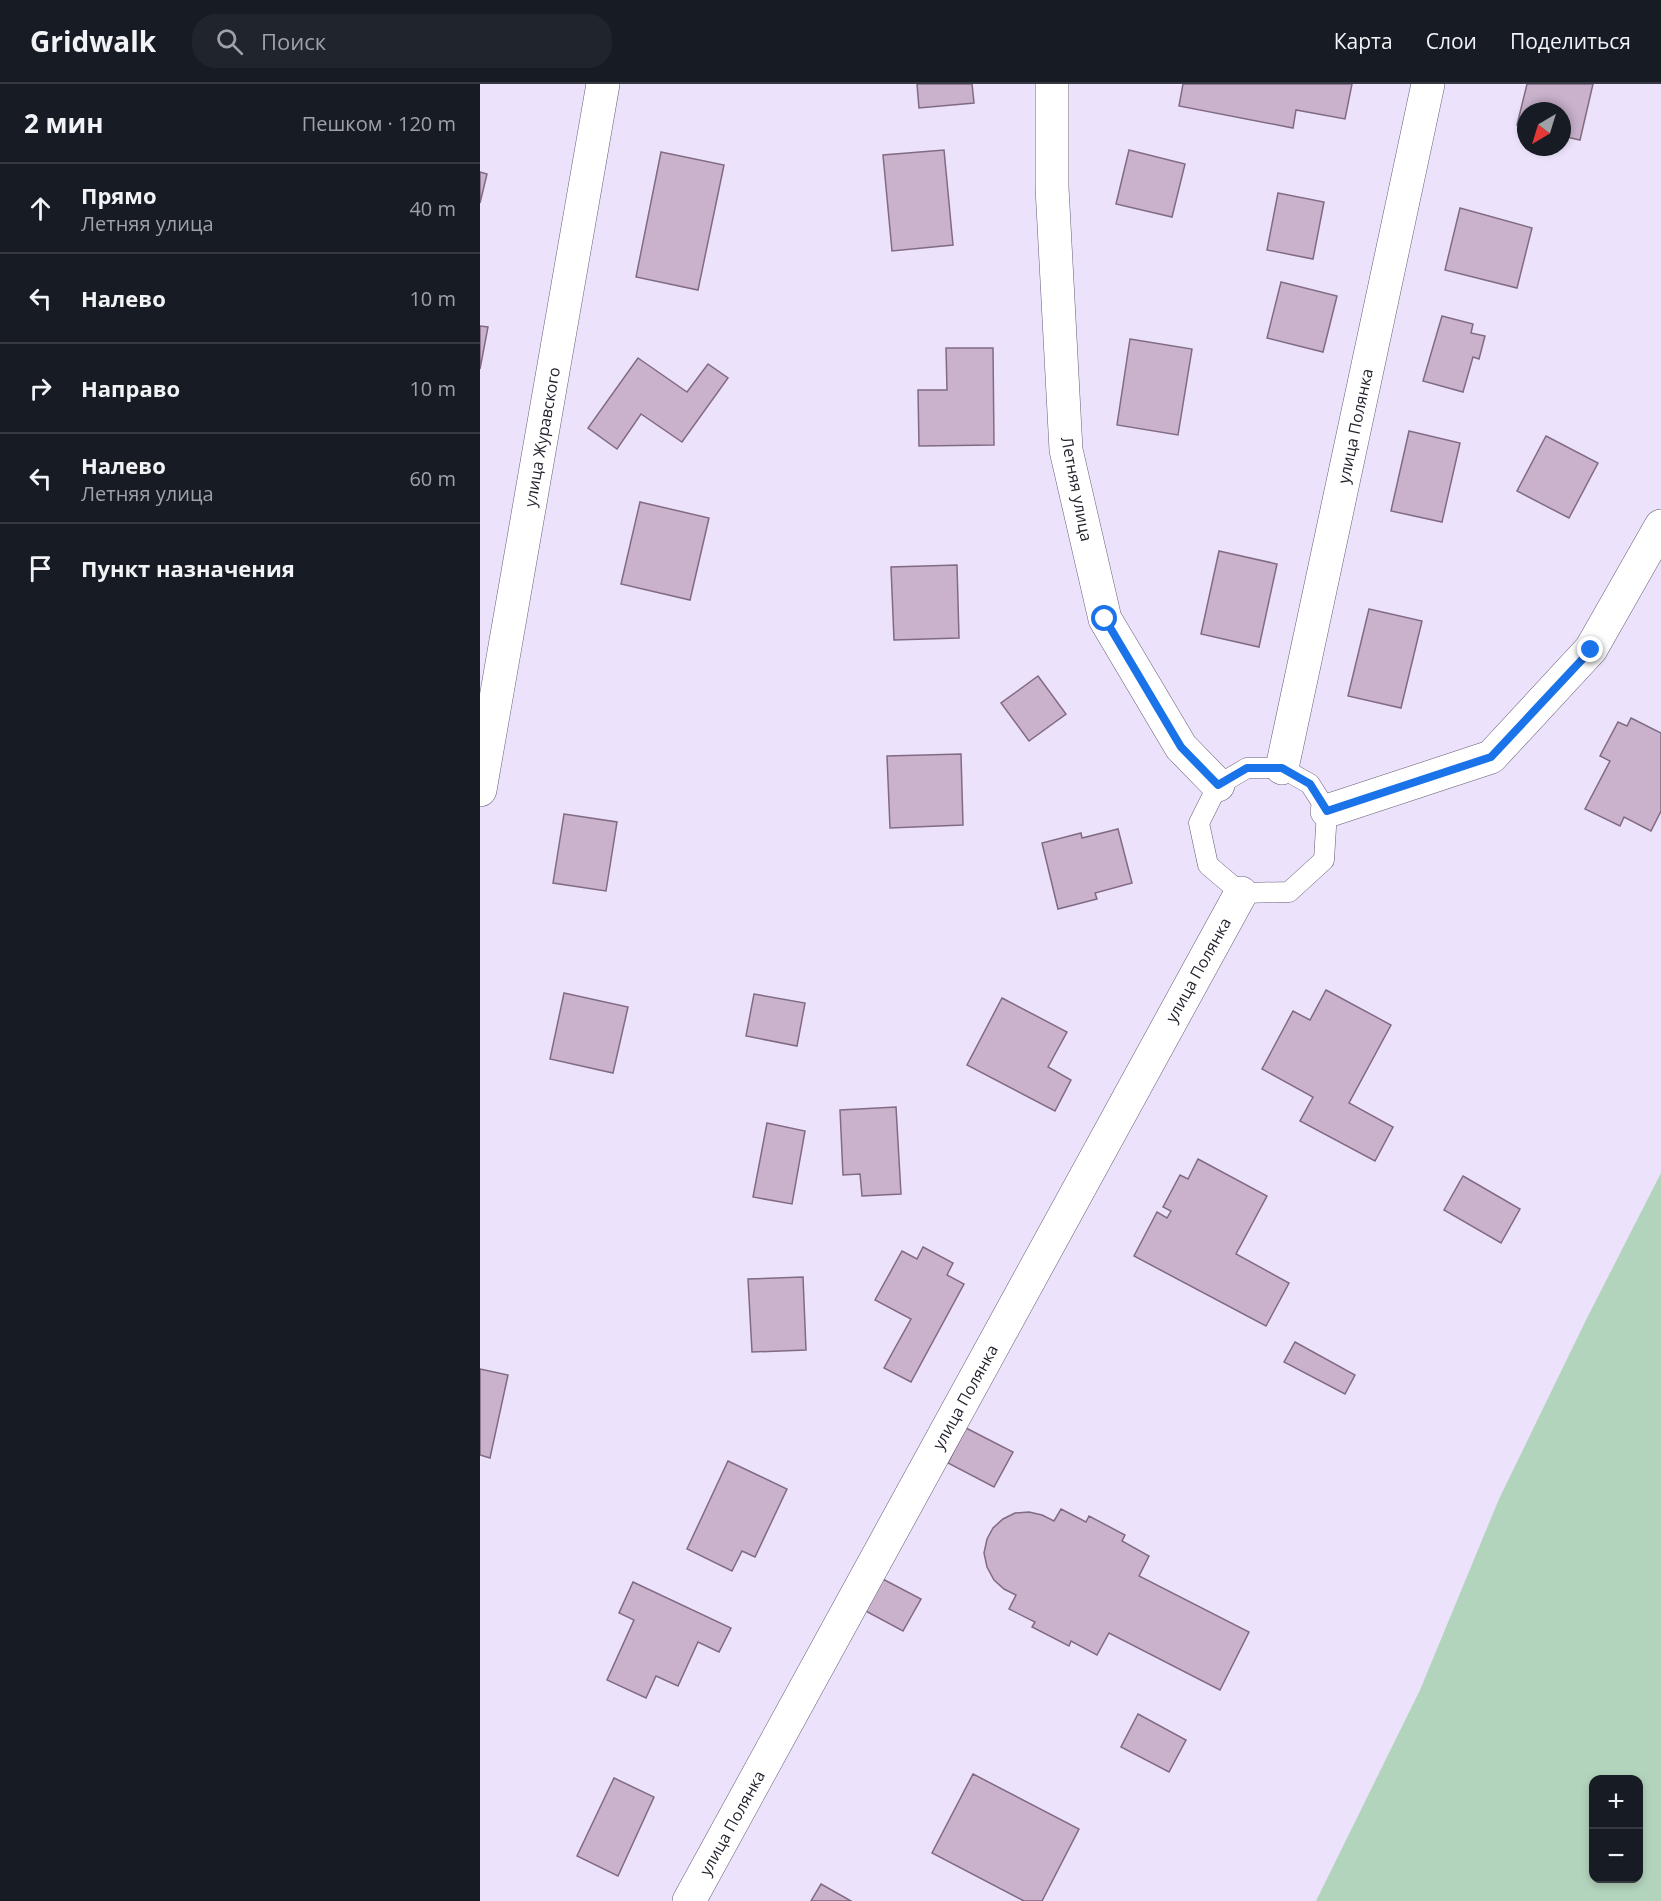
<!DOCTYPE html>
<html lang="ru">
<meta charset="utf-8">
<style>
:root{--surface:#171b24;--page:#20242c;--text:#f1f3f6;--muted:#9ea1a6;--line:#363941}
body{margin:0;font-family:"Open Sans",sans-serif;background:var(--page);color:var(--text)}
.controls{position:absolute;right:18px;bottom:18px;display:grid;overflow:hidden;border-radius:12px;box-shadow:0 3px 9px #0003}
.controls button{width:54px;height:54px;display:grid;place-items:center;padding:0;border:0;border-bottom:2px solid var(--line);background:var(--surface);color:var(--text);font:30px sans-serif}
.compass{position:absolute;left:1037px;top:18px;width:54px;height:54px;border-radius:50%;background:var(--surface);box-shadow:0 3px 9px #0003;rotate:218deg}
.stop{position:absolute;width:18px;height:18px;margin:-14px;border:4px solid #1a73e8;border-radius:50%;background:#fff}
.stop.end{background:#1a73e8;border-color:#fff;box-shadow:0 2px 6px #0008}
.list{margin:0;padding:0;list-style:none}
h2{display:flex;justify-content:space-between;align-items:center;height:78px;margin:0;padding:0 24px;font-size:26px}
h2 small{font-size:20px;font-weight:400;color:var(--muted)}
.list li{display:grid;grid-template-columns:39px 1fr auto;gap:18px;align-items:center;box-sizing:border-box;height:90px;padding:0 24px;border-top:2px solid var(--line)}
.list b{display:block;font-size:22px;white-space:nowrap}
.list p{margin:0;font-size:20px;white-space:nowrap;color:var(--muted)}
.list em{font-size:20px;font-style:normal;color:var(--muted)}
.icon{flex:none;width:33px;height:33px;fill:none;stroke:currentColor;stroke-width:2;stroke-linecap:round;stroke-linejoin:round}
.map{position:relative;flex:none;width:1181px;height:1817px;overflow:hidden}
header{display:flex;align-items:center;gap:36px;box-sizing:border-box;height:84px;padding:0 30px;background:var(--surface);border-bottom:2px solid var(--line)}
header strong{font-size:28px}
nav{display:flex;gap:33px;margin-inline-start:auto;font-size:21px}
.search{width:420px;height:54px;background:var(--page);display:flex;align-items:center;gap:15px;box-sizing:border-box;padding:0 21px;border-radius:24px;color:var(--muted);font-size:22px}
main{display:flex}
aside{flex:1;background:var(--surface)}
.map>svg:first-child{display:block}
.green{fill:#b3d4bc;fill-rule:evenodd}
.building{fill:#cab2cc;stroke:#816b83;stroke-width:1.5}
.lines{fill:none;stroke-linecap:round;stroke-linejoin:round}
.service-casing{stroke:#675b76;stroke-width:21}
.minor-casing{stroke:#675b76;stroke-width:34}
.service{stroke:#fff;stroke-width:20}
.minor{stroke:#fff;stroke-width:33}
.route{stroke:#1a73e8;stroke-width:8}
.labels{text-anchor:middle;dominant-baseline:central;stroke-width:5;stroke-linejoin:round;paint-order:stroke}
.street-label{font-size:16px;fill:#26212d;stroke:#fff}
</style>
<header>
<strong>Gridwalk</strong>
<div class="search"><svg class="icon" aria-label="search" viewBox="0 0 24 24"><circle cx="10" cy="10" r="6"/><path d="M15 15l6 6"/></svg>Поиск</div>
<nav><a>Карта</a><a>Слои</a><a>Поделиться</a></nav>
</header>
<main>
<aside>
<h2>2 мин<small>Пешком · 120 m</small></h2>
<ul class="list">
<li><svg class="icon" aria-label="ahead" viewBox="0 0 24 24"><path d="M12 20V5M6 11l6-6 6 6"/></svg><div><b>Прямо</b><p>Летняя улица</p></div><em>40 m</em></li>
<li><svg class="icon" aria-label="left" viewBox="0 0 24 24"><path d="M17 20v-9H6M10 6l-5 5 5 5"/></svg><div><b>Налево</b></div><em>10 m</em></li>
<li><svg class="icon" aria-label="right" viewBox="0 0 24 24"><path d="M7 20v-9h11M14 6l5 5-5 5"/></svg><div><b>Направо</b></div><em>10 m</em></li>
<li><svg class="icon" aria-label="left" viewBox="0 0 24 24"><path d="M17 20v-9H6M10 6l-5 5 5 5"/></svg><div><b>Налево</b><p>Летняя улица</p></div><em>60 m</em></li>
<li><svg class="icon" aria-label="arrive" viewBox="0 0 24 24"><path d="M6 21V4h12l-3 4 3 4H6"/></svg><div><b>Пункт назначения</b></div></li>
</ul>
</aside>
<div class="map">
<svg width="1181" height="1817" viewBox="0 0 1181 1817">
<rect width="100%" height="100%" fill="#ece2fb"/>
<!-- green -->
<path class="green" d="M1181,1089V1817H836L940,1606L1019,1415L1106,1236ZM1114,1696H1158V1794H1114Z"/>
<!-- building -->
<g class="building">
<polygon points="437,0 492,0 494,19 439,24"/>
<polygon points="703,0 872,0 865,35 816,26 813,44 699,22"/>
<polygon points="1047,0 1113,0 1100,56 1082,52 1082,27 1046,27 1046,43 1037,41"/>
<polygon points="464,66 473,161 412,167 403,71"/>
<polygon points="649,66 705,80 692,133 636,120"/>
<polygon points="181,68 244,81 218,206 156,193"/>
<polygon points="0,88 7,90 0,119"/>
<polygon points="798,109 844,118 833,175 787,166"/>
<polygon points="980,124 1052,144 1037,204 965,186"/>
<polygon points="801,198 857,212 843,268 787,254"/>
<polygon points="962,232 993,240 991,249 1005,252 999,275 993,273 983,308 943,297"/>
<polygon points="0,242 8,243 0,285"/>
<polygon points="650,255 712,265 698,351 637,341"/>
<polygon points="466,264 513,264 514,361 439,362 438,306 467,306"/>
<polygon points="158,274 207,308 228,280 248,294 202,358 161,330 137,365 108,344"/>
<polygon points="929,347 980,359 962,438 911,427"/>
<polygon points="1066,352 1118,379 1089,434 1037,407"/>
<polygon points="160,418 229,434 210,516 141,500"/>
<polygon points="739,467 797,480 779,563 721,550"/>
<polygon points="477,481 479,554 414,556 411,483"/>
<polygon points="889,525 942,537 921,624 868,612"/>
<polygon points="558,592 586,630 549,657 521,619"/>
<polygon points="1151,634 1181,649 1181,727 1171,747 1144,733 1140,742 1105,725 1130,677 1120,672 1138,638 1147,642"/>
<polygon points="481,670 483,741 410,744 407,672"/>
<polygon points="84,730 137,738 126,807 73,799"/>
<polygon points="638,745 652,799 615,809 617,815 578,825 562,759 601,749 602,754"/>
<polygon points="846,906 911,941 869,1019 913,1043 895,1077 820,1037 833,1013 782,985 813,927 830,936"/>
<polygon points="84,909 148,923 133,989 70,975"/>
<polygon points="274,910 325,919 317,962 266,952"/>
<polygon points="522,914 587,948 568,983 591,996 575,1027 487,981"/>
<polygon points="416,1023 421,1110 382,1112 380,1090 363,1091 360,1026"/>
<polygon points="287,1039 325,1047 312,1120 273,1113"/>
<polygon points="718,1075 787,1112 756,1170 809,1199 786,1242 654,1172 677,1128 687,1134 691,1127 683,1123 700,1091 708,1095"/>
<polygon points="983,1092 1040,1125 1021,1159 964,1126"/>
<polygon points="443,1163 473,1179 467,1191 484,1200 431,1298 404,1284 431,1235 395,1216 422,1167 437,1175"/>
<polygon points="323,1193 326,1266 272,1268 268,1195"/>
<polygon points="815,1258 875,1291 865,1310 804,1278"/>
<polygon points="0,1285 28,1291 10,1374 0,1371"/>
<polygon points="486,1344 533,1368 514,1403 468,1379"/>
<polygon points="248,1377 307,1405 275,1473 262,1467 252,1487 207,1465"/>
<polygon points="581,1425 606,1438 609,1432 645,1451 642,1457 669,1472 659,1492 769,1548 740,1606 629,1549 617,1571 591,1557 589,1562 552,1543 555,1538 529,1525 536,1511 524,1505 514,1496 507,1483 504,1469 507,1455 513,1444 523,1435 535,1429 549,1428 562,1431 574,1437"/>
<polygon points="397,1492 441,1515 423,1547 380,1524"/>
<polygon points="153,1498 251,1544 239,1568 218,1558 198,1602 176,1592 166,1614 127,1596 154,1536 139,1529"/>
<polygon points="658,1630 706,1656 689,1688 641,1663"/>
<polygon points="493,1690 599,1745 562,1817 544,1817 452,1769"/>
<polygon points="134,1694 174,1713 138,1792 97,1772"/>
<polygon points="341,1800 371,1817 331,1817"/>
</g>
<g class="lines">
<defs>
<polygon id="service" points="767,684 802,684 830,700 847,727 844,776 809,808 761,809 728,781 719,739 738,701"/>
<g id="minor">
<polyline points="572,0 572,103 586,366 625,535 701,663 738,701"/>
<polyline points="802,684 948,0"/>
<polyline points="0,706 123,0"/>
<polyline points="847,727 1011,673 1111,565 1181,442"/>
<polyline points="209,1817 761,809"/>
</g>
</defs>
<!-- service casing -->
<use href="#service" class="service-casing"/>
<!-- minor casing -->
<use href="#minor" class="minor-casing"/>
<!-- service -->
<use href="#service" class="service"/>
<!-- minor -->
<use href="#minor" class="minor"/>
</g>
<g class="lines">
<!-- route -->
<polyline class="route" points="625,535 701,663 738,701 767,684 802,684 830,700 847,727 1011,673 1111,566"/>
</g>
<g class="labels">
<!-- street labels -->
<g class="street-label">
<text transform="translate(875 342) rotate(-78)">улица Полянка</text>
<text transform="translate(62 353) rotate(-80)">улица Журавского</text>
<text transform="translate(597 405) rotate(79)">Летняя улица</text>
<text transform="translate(718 886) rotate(-61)">улица Полянка</text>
<text transform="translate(485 1313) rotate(-61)">улица Полянка</text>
<text transform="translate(252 1739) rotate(-61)">улица Полянка</text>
</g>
</g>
</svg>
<div class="controls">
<button>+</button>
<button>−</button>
</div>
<svg class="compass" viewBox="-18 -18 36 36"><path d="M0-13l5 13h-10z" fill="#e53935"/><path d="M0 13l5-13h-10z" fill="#9ea1a6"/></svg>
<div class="stop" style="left:625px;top:535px"></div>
<div class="stop end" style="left:1111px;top:566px"></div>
</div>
</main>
